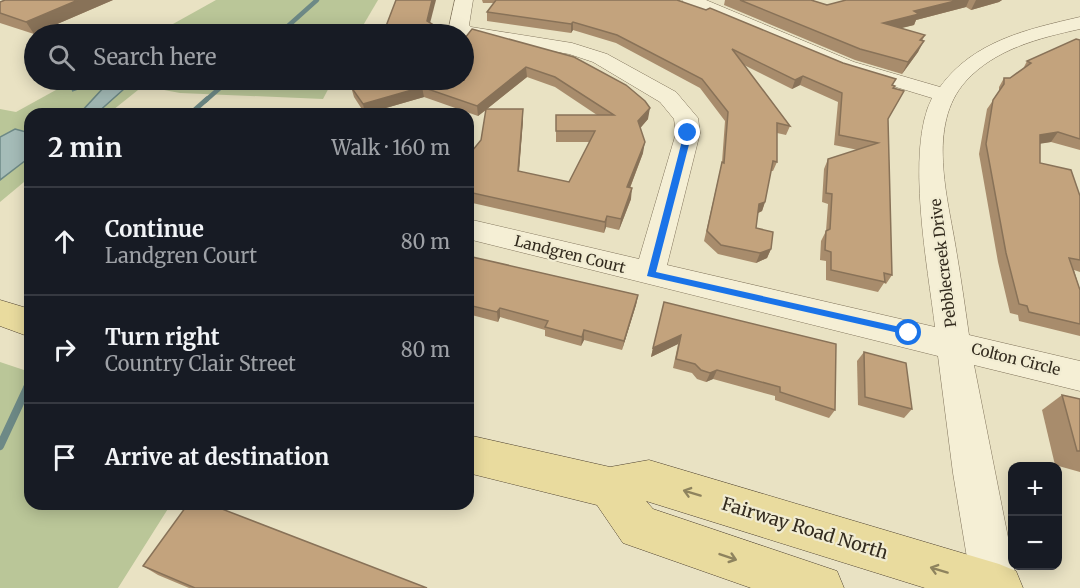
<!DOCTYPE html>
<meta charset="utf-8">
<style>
:root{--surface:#171b24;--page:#242831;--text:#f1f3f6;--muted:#9ea1a6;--line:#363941}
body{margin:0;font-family:Merriweather,serif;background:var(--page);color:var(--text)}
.controls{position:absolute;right:18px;bottom:18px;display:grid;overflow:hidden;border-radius:12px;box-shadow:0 3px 15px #0003}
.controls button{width:54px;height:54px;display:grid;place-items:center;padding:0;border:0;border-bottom:2px solid var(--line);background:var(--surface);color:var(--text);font:30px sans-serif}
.stop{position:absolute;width:18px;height:18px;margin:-14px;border:4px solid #1a73e8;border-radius:50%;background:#fff}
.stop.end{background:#1a73e8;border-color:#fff;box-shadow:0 2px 6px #0008}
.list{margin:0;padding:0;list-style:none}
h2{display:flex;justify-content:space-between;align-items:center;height:78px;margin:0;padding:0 24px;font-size:26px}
h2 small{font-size:20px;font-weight:400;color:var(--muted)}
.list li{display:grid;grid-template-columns:39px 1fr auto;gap:18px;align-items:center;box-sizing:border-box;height:108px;padding:0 24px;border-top:2px solid var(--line)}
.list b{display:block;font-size:22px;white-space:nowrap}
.list p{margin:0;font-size:20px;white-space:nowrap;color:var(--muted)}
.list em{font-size:20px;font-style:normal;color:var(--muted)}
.icon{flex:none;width:33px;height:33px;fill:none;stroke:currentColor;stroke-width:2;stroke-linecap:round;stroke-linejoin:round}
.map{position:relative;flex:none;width:1080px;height:588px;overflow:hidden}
.search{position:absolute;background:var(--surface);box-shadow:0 3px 15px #0003;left:24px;top:24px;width:450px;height:66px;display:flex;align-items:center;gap:15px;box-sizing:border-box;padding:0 21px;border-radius:33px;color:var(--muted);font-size:22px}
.panel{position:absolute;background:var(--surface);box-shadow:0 3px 15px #0003;left:24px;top:108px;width:450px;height:402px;border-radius:18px}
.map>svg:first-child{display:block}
.green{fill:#bac698}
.water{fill:#a5bcb8;stroke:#6d8986;stroke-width:1.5}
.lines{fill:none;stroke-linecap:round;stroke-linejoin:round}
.stream-far3{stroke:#6d8986;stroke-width:4.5}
.stream-far2{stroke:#6d8986;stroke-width:5}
.stream-far1{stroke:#6d8986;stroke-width:7}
.stream{stroke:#6d8986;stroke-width:8}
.minor-casing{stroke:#81745c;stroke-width:1}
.major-casing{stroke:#4f4230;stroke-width:1}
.minor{fill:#f5efd5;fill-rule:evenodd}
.major{fill:#e9db9e;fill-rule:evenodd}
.wall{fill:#a88c6c;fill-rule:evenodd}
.shaded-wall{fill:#887258}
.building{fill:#c3a37d;stroke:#887258;stroke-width:1.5}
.oneway{stroke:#8e835e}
.route{fill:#1a73e8}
.labels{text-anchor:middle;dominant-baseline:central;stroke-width:4.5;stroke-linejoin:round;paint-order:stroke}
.street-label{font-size:15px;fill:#332b1e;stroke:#f1ecd2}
.near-street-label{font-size:18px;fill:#332b1e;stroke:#f1ecd2}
</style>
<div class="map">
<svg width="1080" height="588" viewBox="0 0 1080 588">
<rect width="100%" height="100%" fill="#e9e2c3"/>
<!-- green -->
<g class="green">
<polygon points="216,0 378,0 358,34 155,34"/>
<polygon points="74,80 333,80 323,99 180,93 143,86 108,114 30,114 30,177 0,202 0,109 16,112"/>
<polygon points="0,362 30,372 30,504 171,504 118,588 0,588"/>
</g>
<!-- water -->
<g class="water">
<polygon points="91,80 134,80 96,114 81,112 105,86 95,83 72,91"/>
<polygon points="15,129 30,133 30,157 0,180 0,137"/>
</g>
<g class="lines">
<!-- stream-far3 -->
<g class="stream-far3">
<polyline points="279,34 317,0"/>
<polyline points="205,101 229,80"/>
</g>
<!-- stream-far2 -->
<polyline class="stream-far2" points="190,114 207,99"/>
<!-- stream-far1 -->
<polyline class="stream-far1" points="27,387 30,381"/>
<!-- stream -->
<polyline class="stream" points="0,446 28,386"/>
<defs>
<path id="minor" d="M455,0H473L469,25L471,27L572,43L607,54L676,92L698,118L700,133L667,265L935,327C928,268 905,150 932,98L840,70L685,4L682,0H706L854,62L940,87C973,41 1028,29 1080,17V29C1039,38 995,49 966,81C926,125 948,198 956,249C961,278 965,307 969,335L1080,361V391L974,365L1018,588H972L953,473L938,356L468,239V219L639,259L676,133L674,119L660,102L593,62L569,54L456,34L449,27Z"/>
<g id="major">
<polygon points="0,300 30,309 30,337 0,326"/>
<polygon points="468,435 610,467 649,460 999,564 1016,571 1023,588 925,588 646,501 653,509 837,571 844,588 751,588 623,543 597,505 468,473"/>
</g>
</defs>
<!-- minor casing -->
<use href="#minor" class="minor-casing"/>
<!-- major casing -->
<use href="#major" class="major-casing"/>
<!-- minor -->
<use href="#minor" class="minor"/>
<!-- major -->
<use href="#major" class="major"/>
</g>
<!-- wall -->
<g class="wall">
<polygon points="5,0 113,0 34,34 0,23 0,2"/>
<polygon points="482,0 677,0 893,85 894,88 888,120 892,275 886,284 884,283 878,292 826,280 826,261 820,260 821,241 826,231 828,204 822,202 824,169 828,159 858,150 834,145 838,102 800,85 792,89 744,65 790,126 786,135 777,133 777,162 773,171 771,171 765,202 762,211 758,213 756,228 771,249 767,258 756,263 718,254 704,241 722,162 725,121 700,88 616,43 573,30 571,33 487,21 487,12 494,3 483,3"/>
<polygon points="725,0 811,0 827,5 846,0 1002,0 999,2 971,10 966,7 916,20 914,25 900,28 925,35 922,41 918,52 902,74 855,60 724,5"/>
<path d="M472,29L648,119L640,128L643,153L630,188L631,199L619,230L606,227L604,233L468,202V156L481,140L486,110L478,116L424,97L365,114L354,97L351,87L464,80L465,38ZM527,77L555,87L597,115H556V142H590L569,182L519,172L523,120L487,109Z"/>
<polygon points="1080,40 1080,150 1051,142 1040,143 1040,163 1080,196 1080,272 1074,270 1080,290 1080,336 1019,321 1018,315 1010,313 998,262 979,154 987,109 999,92 999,87 1004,78 1010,78 1023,69 1027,61"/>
<polygon points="468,256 638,295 636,305 622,350 584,340 581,346 545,336 545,330 500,317 498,322 468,314"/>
<polygon points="664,302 835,410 829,418 775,400 775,396 713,379 706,382 697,379 692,373 673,368 678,344 651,357"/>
<polygon points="864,352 912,409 904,418 858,405 857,361"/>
<polygon points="1062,395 1080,399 1080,472 1055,465 1042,410"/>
<polygon points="143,566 427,588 189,588 158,575"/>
</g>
<!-- shaded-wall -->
<g class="shaded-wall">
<polygon points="78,0 113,0 34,34 26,22"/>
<polygon points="432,0 436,0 428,31 427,21"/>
<polygon points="959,0 969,0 966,7 916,20 914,25 878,34 883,23 914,11"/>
<polygon points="976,0 1002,0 999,2 971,10"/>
<polygon points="573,22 573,30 571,33 571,24"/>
<polygon points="924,41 918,52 902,74 908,62"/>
<polygon points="526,67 527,77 478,116 477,106"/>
<polygon points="803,76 800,85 792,89 795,80"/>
<polygon points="422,87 424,97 365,114 363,104"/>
<polygon points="650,108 648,119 637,132 638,121"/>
<polygon points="523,109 523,120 518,182 518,171"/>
<polygon points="1058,132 1051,142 1033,145 1040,135"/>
<polygon points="645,142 643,153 626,198 627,187"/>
<polygon points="632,188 631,199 619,230 621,219"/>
<polygon points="765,202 762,211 756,214 759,204"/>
<polygon points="607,216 606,227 604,233 605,222"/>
<polygon points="771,249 767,258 756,263 760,253"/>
<polygon points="638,295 636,305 622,350 624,341"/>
<polygon points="500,308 500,317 498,322 497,312"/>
<polygon points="584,330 584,340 581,346 582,337"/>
<polygon points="681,335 678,344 651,357 653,348"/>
<polygon points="717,370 713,379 706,382 710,373"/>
</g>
<!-- building -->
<g class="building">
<polygon points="5,0 78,0 26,22 0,13 0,2"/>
<polygon points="396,0 432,0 427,21 448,34 383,34"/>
<polygon points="496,0 677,0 706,10 710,8 843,63 896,79 892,85 895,86 893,88 904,91 888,119 892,275 884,273 885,282 831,270 831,252 825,250 826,231 830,229 832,194 826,193 828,159 878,143 839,135 842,93 803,76 795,80 732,49 790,126 777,123 777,162 773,161 765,202 759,204 756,228 773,232 771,249 760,253 721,245 707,231 722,162 724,163 728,112 702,79 617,35 573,22 571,24 487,12"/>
<polygon points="740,0 811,0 827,5 846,0 959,0 914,11 919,14 883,23 925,35 920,40 924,41 908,62 860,49"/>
<polygon points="472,29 574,57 626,85 645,101 650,108 638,121 645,142 627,187 632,188 621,219 607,216 605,222 468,192 468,156 481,140 486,109 523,109 518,171 569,182 595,131 556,131 556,115 614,115 555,77 526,67 477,106 422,87 363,104 351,87 378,80 464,80 464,38 465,38"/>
<polygon points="1076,39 1080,40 1080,139 1058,132 1040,135 1040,163 1071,170 1080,196 1080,260 1069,258 1080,290 1080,324 1029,312 1027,306 1019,304 1006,253 986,144 993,100 1004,84 1004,78 1010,78 1031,63 1027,61"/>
<polygon points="266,110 272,114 263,114"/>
<polygon points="468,256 638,295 624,341 584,330 582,337 545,327 548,321 500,308 497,312 468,305"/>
<polygon points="664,302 836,344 835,410 780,392 780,387 717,370 710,373 701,370 695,364 676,359 681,335 653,348"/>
<polygon points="864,352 906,363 912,409 865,397"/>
<polygon points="1062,395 1080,399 1080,451 1077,451"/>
<polygon points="188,504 196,504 200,506 201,504 209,504 427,588 195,588 143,566"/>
</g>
<!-- one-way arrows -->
<defs><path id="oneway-shaft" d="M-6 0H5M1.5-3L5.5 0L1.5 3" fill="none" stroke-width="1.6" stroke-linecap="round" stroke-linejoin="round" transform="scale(1.5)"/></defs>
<g class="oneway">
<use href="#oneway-shaft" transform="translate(692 493) rotate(-163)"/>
<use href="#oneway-shaft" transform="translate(728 557) rotate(19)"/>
<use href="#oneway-shaft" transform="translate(939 570) rotate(-163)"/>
</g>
<!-- route -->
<polygon class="route" points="688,131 692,133 656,272 909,329 914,333 912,336 647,276 684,133"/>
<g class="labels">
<!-- street labels -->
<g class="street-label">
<text transform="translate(570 254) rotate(14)">Landgren Court</text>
<text transform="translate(943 263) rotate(-97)">Pebblecreek Drive</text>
<text transform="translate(1016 359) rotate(14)">Colton Circle</text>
</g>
<!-- near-street labels -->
<g class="near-street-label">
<text transform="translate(805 528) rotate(17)">Fairway Road North</text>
</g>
</g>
</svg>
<div class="controls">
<button>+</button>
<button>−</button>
</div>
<div class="stop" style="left:909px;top:333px"></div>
<div class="stop end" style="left:688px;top:133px"></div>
<div class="search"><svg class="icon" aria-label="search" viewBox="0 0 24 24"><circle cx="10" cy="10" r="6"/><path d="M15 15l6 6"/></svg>Search here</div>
<section class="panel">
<h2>2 min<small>Walk · 160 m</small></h2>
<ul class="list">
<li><svg class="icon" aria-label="ahead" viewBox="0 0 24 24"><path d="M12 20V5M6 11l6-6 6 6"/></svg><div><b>Continue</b><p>Landgren Court</p></div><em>80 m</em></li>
<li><svg class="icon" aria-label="right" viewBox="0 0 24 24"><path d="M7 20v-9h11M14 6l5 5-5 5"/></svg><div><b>Turn right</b><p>Country Clair Street</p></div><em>80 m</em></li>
<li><svg class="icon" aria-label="arrive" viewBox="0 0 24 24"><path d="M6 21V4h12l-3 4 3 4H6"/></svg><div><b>Arrive at destination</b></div></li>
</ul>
</section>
</div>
